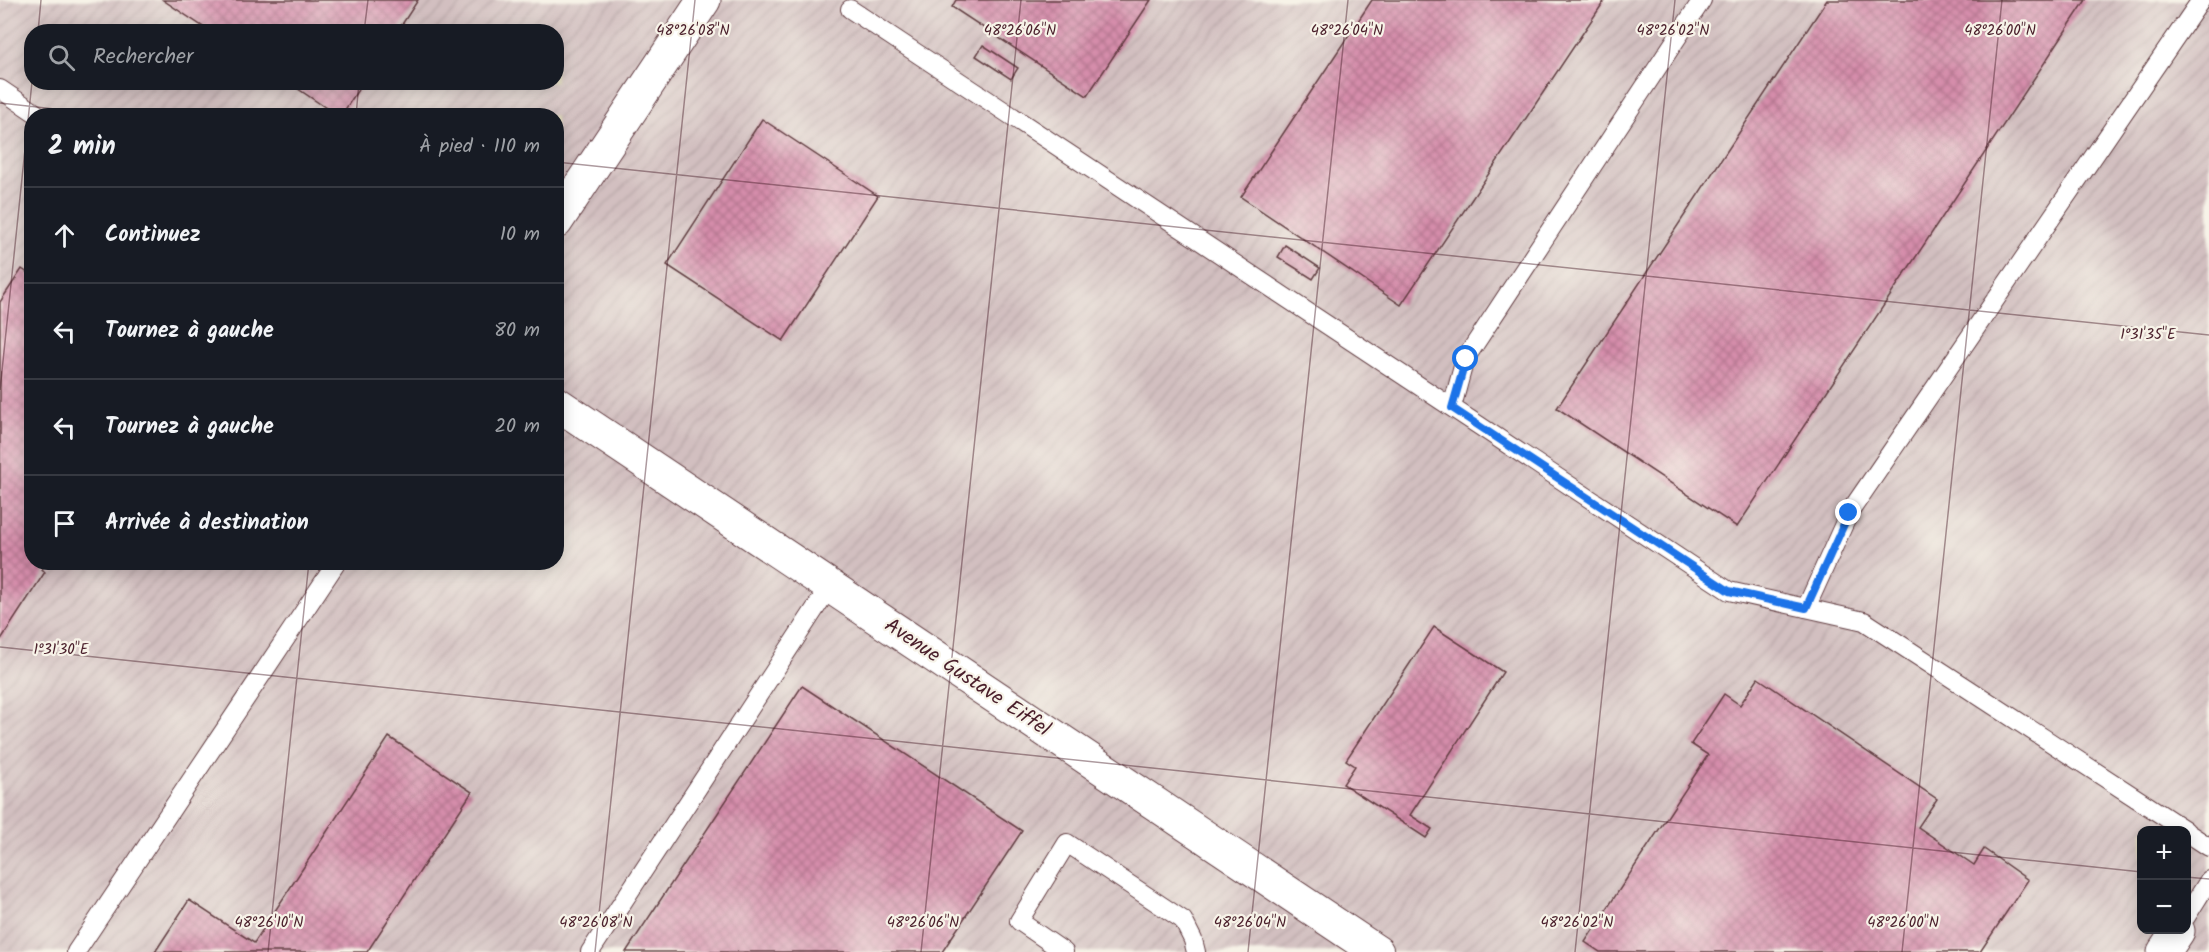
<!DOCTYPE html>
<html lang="fr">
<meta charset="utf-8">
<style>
:root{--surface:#171b24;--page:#20242c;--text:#f1f3f6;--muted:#9ea1a6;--line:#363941}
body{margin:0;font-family:Kalam,sans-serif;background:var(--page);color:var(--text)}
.controls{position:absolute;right:18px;bottom:18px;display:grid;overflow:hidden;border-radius:12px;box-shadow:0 3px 15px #0003}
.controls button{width:54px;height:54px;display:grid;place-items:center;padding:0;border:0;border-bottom:2px solid var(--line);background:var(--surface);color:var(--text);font:30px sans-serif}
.stop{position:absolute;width:18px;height:18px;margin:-14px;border:4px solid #1a73e8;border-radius:50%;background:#fff}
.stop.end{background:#1a73e8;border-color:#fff;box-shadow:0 2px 6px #0008}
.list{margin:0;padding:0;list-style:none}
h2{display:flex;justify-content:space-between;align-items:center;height:78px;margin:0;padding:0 24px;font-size:26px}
h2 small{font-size:20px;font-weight:400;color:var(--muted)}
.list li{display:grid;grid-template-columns:39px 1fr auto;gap:18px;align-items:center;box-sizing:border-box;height:96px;padding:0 24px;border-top:2px solid var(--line)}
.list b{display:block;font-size:22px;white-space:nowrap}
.list em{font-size:20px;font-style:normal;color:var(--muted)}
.icon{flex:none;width:33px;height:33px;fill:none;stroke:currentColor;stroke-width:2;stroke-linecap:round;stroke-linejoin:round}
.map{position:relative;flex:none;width:2209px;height:952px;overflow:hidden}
.search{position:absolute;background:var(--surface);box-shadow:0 3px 15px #0003;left:24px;top:24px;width:540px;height:66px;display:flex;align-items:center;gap:15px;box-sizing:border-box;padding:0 21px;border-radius:24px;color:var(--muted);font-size:22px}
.panel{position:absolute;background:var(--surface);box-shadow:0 3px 15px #0003;left:24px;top:108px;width:540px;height:462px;border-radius:24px}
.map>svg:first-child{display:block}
.industrial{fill:url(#industrial-furrows);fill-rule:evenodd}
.building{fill:url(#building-cross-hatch)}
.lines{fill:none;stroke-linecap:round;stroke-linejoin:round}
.lane-casing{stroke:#613c40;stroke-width:20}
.street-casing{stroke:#613c40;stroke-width:35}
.lane{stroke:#fff;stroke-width:18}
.street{stroke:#fff;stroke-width:33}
.route{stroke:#1a73e8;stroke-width:8}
.ticks{fill:none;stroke:#4a1f2b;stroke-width:1.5;stroke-opacity:0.45}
.labels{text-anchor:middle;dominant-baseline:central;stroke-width:4.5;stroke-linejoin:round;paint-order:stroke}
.street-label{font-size:21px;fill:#4a1f2b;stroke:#f7f3e8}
.ticks-label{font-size:15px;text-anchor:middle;fill:#4a1f2b;stroke:#f7f3e8;stroke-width:4.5;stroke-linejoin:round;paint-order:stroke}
</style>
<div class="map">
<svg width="2209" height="952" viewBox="0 0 2209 952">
<defs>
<pattern id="industrial-furrows" width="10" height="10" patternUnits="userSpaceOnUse" patternTransform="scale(1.5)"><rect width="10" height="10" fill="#d2bfc0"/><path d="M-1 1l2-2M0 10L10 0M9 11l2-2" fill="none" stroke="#b6a4a5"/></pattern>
<pattern id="building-cross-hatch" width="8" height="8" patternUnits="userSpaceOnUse" patternTransform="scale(1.5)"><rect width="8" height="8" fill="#d58dab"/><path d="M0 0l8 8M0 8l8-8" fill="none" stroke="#af738b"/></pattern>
</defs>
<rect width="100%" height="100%" fill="#f7f3e8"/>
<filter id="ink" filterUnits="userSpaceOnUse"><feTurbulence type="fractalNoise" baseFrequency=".0167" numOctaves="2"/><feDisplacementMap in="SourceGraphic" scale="12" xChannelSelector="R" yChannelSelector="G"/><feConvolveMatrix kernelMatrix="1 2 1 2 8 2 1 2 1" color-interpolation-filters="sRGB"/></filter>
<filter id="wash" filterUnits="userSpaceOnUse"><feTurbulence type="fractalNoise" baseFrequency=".008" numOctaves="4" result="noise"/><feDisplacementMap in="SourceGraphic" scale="24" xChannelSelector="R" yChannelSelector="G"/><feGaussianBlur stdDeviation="1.35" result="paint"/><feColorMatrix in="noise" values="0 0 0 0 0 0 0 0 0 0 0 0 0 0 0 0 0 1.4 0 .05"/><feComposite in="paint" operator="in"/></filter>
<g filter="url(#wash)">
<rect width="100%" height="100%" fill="#e6dfba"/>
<!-- industrial -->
<path class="industrial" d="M0,0H2209V952H0ZM32,32H556V82H32ZM32,116H556V562H32ZM2142,830H2186V930H2142Z"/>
<g id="blocks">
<!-- building -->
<g class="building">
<polygon points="163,0 418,0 397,32 211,32"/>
<polygon points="956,0 1151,0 1087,96 952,7"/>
<polygon points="1372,0 1605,0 1401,305 1241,197"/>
<polygon points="1827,0 2086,0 1737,527 1557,408"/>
<polygon points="983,45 1018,68 1011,79 976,56"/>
<polygon points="288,82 363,82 341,116 338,116"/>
<polygon points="762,119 878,196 783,341 667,265"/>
<polygon points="1285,245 1320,268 1313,279 1278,257"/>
<polygon points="22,269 32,276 32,562 46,562 42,569 45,572 0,641 0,302"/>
<polygon points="1434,627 1503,672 1410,815 1432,829 1426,838 1343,784 1355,766 1346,760"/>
<polygon points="1758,678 1937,799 1918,827 1974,865 1984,849 2028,880 1980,952 1600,952 1585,942 1708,755 1691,744 1724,694 1740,705"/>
<polygon points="802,686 1022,831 942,952 626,952"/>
<polygon points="389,737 472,792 367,952 155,952 189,900 254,943"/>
</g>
</g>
</g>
<g filter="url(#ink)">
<use href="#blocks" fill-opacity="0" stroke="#613c40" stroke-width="1.5"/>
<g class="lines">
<defs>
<g id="lane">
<polyline points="850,9 1729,591 1864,621 2185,830"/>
<polyline points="0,89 40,116"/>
<polyline points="1452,407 1465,359 1702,0"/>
<polyline points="1806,608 1849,513 2201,0"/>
<polyline points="2186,832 2209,847"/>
<polyline points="2186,917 2209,880"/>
<polyline points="76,952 337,562"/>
<polyline points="590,952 830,586"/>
<polyline points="1064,952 1019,921 1067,843 1183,920 1193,940 1196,952"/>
</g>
<g id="street">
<polyline points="556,222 704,0"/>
<polyline points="556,403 1377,952"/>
<polyline points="2164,952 2178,931"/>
</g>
</defs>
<!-- lane casing -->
<use href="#lane" class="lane-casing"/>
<!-- street casing -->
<use href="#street" class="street-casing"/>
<!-- lane -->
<use href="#lane" class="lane"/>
<!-- street -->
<use href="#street" class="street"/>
</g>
</g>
<g class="lines" filter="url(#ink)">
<!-- route -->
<polyline class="route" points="1466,359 1452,408 1729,591 1806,608 1849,513"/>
</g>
<!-- ticks -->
<path class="ticks" d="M38,32L41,0M364,32L368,0M0,103L119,116M356,116L359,82M556,162L2209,335M0,390L32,82M0,647L2142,872M2186,877L2209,879M268,952L309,562M595,952L695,0M921,952L1021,0M1248,952L1348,0M1575,952L1675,0M1902,952L2002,0"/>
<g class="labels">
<!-- street labels -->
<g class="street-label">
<text transform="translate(967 678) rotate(34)">Avenue Gustave Eiffel</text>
</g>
</g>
<g class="ticks-label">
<text x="693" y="35">48°26'08"N</text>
<text x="1020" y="35">48°26'06"N</text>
<text x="1347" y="35">48°26'04"N</text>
<text x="1673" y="35">48°26'02"N</text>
<text x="2000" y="35">48°26'00"N</text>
<text x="2148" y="339">1°31'35"E</text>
<text x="61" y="654">1°31'30"E</text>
<text x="269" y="927">48°26'10"N</text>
<text x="596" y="927">48°26'08"N</text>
<text x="923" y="927">48°26'06"N</text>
<text x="1250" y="927">48°26'04"N</text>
<text x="1577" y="927">48°26'02"N</text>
<text x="1903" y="927">48°26'00"N</text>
</g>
</svg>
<div class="controls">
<button>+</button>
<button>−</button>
</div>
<div class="stop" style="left:1466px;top:359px"></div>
<div class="stop end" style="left:1849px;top:513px"></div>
<div class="search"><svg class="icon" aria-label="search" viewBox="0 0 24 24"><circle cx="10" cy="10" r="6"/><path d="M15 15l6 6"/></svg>Rechercher</div>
<section class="panel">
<h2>2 min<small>À pied · 110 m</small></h2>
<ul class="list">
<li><svg class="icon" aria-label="ahead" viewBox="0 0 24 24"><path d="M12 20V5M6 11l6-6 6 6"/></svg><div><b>Continuez</b></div><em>10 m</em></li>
<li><svg class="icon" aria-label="left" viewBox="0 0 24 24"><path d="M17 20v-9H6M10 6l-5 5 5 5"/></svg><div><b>Tournez à gauche</b></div><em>80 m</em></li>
<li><svg class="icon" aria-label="left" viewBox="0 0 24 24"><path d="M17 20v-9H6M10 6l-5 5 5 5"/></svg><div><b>Tournez à gauche</b></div><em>20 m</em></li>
<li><svg class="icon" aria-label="arrive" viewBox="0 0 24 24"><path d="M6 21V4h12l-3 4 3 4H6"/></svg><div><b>Arrivée à destination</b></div></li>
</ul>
</section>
</div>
